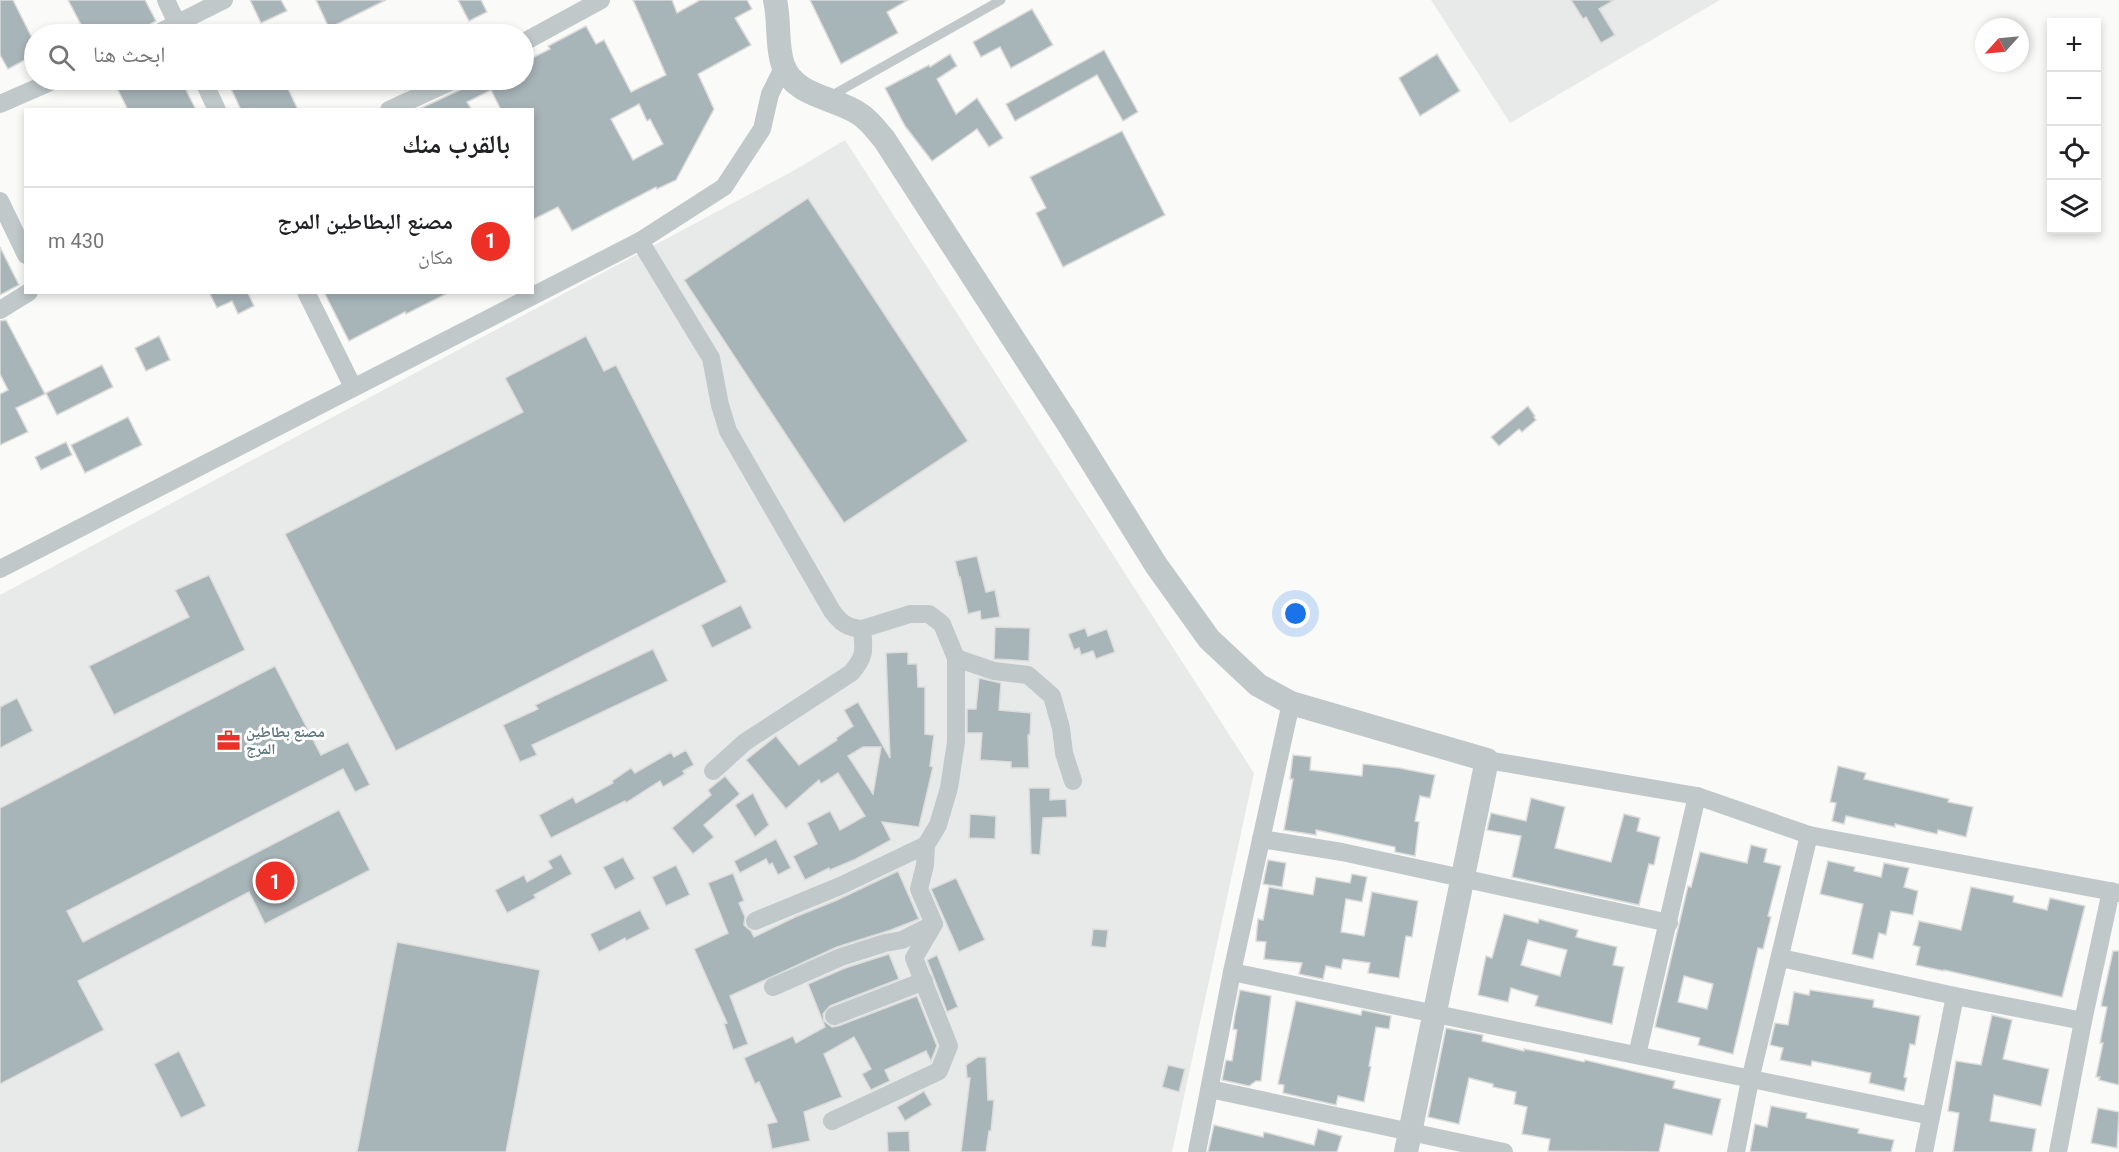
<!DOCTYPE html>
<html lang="ar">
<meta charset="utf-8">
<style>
:root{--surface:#fff;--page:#f2f2f2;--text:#202124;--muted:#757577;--line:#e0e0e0;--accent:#ed2f25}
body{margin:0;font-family:Roboto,"Noto Naskh Arabic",sans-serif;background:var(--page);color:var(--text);direction:rtl}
.controls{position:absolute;right:18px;top:18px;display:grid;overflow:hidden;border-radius:0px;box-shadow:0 3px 9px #0003}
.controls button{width:54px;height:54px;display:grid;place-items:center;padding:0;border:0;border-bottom:2px solid var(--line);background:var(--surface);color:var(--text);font:30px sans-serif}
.compass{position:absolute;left:1975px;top:18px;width:54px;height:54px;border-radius:50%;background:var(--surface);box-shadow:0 3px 9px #0003;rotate:243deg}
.you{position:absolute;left:1296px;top:614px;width:21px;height:21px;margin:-15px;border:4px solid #fff;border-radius:50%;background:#1a73e8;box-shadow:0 0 0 9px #1a73e833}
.badge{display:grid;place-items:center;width:39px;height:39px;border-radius:50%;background:var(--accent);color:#fff;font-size:20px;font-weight:700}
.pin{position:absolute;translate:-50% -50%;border:3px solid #fff;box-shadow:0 2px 6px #0006}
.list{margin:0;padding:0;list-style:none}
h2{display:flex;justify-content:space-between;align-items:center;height:78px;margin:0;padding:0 24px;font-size:26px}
h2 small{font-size:20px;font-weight:400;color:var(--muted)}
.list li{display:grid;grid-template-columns:39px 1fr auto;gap:18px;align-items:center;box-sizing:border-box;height:108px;padding:0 24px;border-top:2px solid var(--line)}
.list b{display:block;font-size:22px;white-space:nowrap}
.list p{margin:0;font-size:20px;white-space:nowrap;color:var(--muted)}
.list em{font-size:20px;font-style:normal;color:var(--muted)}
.icon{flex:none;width:33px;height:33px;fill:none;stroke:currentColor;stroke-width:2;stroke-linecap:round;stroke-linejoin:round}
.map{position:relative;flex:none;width:2119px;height:1152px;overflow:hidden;direction:ltr}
.search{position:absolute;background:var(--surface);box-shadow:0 3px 9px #0003;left:24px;top:24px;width:510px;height:66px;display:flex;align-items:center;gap:15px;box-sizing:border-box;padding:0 21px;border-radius:33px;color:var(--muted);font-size:22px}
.panel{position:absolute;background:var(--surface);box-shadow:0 3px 9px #0003;left:24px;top:108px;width:510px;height:186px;border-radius:0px;direction:rtl}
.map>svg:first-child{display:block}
.built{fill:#e8eae9}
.building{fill:#a7b4b8;stroke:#dcdcda;stroke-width:1.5;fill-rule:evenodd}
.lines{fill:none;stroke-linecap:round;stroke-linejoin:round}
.service{stroke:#c0c8ca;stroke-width:9}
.minor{stroke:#c0c8ca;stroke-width:18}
.tertiary{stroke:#c0c8ca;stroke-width:24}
.labels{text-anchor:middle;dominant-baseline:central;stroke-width:6;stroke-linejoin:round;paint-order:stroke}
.poi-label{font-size:15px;font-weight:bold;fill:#5e767e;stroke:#fff;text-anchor:start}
</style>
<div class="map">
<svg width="2119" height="1152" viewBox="0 0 2119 1152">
<rect width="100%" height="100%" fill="#fafaf8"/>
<!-- built -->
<g class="built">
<polygon points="1431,0 1720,0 1510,123"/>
<polygon points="845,140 1254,773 1172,1152 0,1152 0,595 793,171"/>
</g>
<!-- building -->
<g class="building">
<polygon points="0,0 13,0 34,42 34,55 8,69 0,55"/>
<polygon points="68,0 145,0 156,21 133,34 86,34"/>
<polygon points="250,0 281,0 287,11 261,23"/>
<polygon points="316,0 386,0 329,28"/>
<polygon points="458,0 481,0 487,12 469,21"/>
<path d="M633,0H672L677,13L700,0H747L752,9L735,18L751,45L698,74L714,109L676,180L657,189L656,187L572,231L558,207L532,220V110H501L491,90L467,102L472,110H417L481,80H524V62L550,49L548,46L586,26L596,44L604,40L631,92L666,75ZM639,104L647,121L650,119L663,144L633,160L611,119Z"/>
<polygon points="810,0 908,0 887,12 898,33 841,64"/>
<polygon points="1571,0 1614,0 1599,9 1615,35 1601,43 1586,17 1583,19"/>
<polygon points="1032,9 1053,45 1011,68 1000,47 981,57 973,42"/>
<polygon points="1104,50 1138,112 1123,121 1097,75 1015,121 1006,104"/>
<polygon points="950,54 957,66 937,79 956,114 977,98 1003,138 989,147 977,129 932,161 905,126 885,88 929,65 930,67"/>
<polygon points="1437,54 1460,91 1420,116 1399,78"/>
<polygon points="113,80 181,80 196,110 128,110"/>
<polygon points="227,80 284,80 298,110 241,110"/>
<polygon points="400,80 428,80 405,90"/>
<polygon points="1122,131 1165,215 1063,267 1036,213 1046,208 1030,177"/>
<polygon points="808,198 968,441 844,523 684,280"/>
<polygon points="0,247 19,285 0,295"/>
<polygon points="209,292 249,292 248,293 254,306 238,314 232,301 217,308"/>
<polygon points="324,292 450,292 406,314 405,312 349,341"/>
<polygon points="6,320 45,394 16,408 28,432 0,445 0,394 8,390 0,374 0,321"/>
<polygon points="159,336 170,360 146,371 135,348"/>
<polygon points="586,336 604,371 616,365 727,582 396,751 285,534 523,412 505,378"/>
<polygon points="102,365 113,387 57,415 46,393"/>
<polygon points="1528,406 1535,416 1534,417 1536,420 1522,432 1519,429 1499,446 1491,437"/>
<polygon points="128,417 142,445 85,473 71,445"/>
<polygon points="66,442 72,455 41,470 35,457"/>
<polygon points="977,556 986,592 995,590 1000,617 981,620 980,611 968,614 960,577 959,578 955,561"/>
<polygon points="209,575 245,650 114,715 89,666 189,617 175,590"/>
<polygon points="741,605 752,628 712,648 701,625"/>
<polygon points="995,627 1030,628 1029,661 994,659"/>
<polygon points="1085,628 1088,636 1107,629 1115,652 1096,659 1093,651 1081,655 1079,648 1074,650 1068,634"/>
<polygon points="653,649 668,681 532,745 537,755 520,762 503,725 538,709 535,705"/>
<path d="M908,652V664H917L918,687H925V734L934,735L930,766L933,767L919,827L882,822L891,840L856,859L830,870L829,868L805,880L793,856L817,844L807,823L830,811L840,830L865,816L838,773L821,784L819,780L786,809L746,760L776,736L799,765L837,740L836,738L853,726L844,710L858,702L890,758L886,653ZM863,747H881L873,794L848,756Z"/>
<polygon points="275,666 321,755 348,742 370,785 355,792 343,769 67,911 83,942 339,810 370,870 265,924 249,892 78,981 104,1030 0,1084 0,808"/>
<polygon points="979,678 1001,683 999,710 1031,713 1030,735 1028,735 1029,768 1011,768 1011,762 980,760 982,733 967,733 967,709 976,709"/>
<polygon points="17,698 33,731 0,748 0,707"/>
<polygon points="686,750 694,765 683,771 685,774 663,787 660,781 626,803 625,801 551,838 539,815 573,797 576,803 613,783 612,781 631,768 635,773 671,752 674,757"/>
<polygon points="1293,755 1311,757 1310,770 1362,776 1363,764 1399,768 1435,775 1430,798 1420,796 1415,821 1419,822 1415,856 1395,852 1395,847 1316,830 1316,835 1284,830 1293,779 1290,779"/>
<polygon points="1838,766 1866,773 1864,779 1949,799 1948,802 1973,807 1966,837 1938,830 1937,834 1895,824 1895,827 1846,816 1844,824 1832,821 1836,803 1830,802"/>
<polygon points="725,776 740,794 704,825 714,837 693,854 672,828 711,795 708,790"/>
<polygon points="1029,788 1050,788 1050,800 1066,799 1067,817 1043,818 1040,855 1031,854"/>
<polygon points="753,793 769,825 755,837 735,805"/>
<polygon points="1531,798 1565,807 1555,848 1611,862 1624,814 1640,818 1637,831 1660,837 1654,865 1649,864 1639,905 1512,877 1521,836 1487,830 1491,813 1526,821"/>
<polygon points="970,814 996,816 995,839 969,838"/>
<polygon points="776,839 791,868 778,875 772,863 769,865 766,859 740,873 734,861"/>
<path d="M1751,845L1767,849L1764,862L1781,866L1768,916L1771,917L1763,949L1758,948L1733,1054L1698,1045L1700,1038L1655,1027L1688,886L1691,887L1700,852L1747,863ZM1684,976L1713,984L1707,1009L1678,1002Z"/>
<polygon points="561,854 572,874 534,895 536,898 507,913 495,890 524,875 527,882 552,868 548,861"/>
<polygon points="623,857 635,879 615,890 603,867"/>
<polygon points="1268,860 1286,863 1282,887 1263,884"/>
<polygon points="1828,861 1855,867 1854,871 1881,877 1884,863 1909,868 1904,887 1918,891 1913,915 1891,911 1886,935 1879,933 1873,959 1852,954 1863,904 1820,894"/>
<polygon points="676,865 690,895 666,906 652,877"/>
<polygon points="898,871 919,919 891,930 837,947 730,996 748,1044 733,1050 724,1024 727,1023 694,949 728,933 708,883 733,873 744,901 739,903 745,917 744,925 751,931 754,937 795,917 837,900"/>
<polygon points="1352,874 1367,877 1362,902 1346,899 1341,932 1364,936 1372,892 1418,901 1412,937 1406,936 1399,978 1368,973 1370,963 1343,959 1341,969 1326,966 1323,979 1299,974 1302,963 1264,959 1266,942 1256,941 1258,919 1263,920 1269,887 1313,895 1316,877 1350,883"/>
<polygon points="956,878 985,940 959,952 931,889"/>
<polygon points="1971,887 2014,896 2013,902 2047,910 2050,898 2085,906 2062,997 1944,970 1944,971 1916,965 1920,947 1913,945 1919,921 1961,930"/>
<polygon points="640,910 650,929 626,941 625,938 599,952 590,934"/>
<path d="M1504,914L1538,923L1539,919L1578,930L1576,937L1617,947L1613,965L1624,967L1612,1024L1535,1006L1538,996L1511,988L1508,1002L1478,995L1486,956L1492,958ZM1528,940L1567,950L1560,976L1521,965Z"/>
<polygon points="1093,929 1108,930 1106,948 1091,946"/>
<polygon points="397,942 540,970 506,1152 357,1152"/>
<polygon points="2113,951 2119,951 2119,1085 2099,1080 2100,1077 2096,1077 2103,1043 2100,1043 2107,1007 2101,1006"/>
<polygon points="889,954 899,979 830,1006 823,1014 824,1021 832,1027 838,1026 917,996 937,1046 931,1061 926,1051 885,1070 890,1081 871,1090 862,1074 871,1069 854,1037 824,1054 842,1097 804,1112 810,1141 772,1149 767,1124 777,1122 759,1082 755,1084 744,1058 793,1036 796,1043 825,1027 808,984 845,968"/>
<polygon points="937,955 958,1007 947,1012 927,960"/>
<polygon points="1240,990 1271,996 1261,1081 1256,1081 1249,1086 1222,1080 1226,1060 1232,1061 1237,1030 1233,1029 1235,1015"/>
<polygon points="1810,990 1874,1000 1873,1007 1920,1016 1915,1045 1910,1044 1904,1077 1907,1078 1904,1091 1869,1083 1871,1073 1812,1061 1811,1066 1780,1060 1783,1048 1770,1045 1775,1023 1788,1025 1794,992 1809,995"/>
<polygon points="1296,1001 1361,1015 1362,1010 1391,1016 1389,1029 1376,1027 1369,1066 1371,1067 1364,1102 1338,1096 1336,1105 1283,1093 1284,1085 1278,1084"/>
<polygon points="1992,1015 2012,1020 2003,1059 2049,1069 2041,1106 1994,1095 1990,1121 2036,1129 2032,1152 1953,1152 1959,1113 1948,1111 1956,1061 1981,1065"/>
<polygon points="1446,1028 1483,1035 1482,1041 1524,1051 1524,1049 1541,1052 1584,1062 1585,1060 1675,1081 1673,1088 1721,1099 1712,1135 1665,1124 1659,1152 1548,1151 1550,1139 1522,1134 1527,1107 1514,1104 1516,1092 1493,1087 1493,1084 1469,1078 1459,1124 1428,1117"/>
<polygon points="179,1051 206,1106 181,1118 154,1064"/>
<polygon points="978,1057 986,1057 988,1100 994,1100 991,1131 989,1131 986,1152 961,1152 970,1078 967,1078 966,1065"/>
<polygon points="1168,1065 1185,1069 1179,1092 1162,1087"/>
<polygon points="924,1091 932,1105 905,1121 897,1107"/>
<polygon points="1771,1106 1807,1113 1806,1118 1859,1129 1858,1133 1894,1140 1891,1152 1750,1152 1755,1124 1767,1127"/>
<polygon points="2098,1108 2119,1112 2117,1148 2091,1143"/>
<polygon points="1214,1125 1263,1137 1264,1132 1314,1145 1318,1129 1342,1136 1337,1152 1208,1152"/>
<polygon points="909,1131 910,1152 888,1152 887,1132"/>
</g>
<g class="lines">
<!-- service -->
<polyline class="service" points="829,97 1001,0"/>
<!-- minor -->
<g class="minor">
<polyline points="166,0 182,34"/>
<polyline points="156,34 224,0"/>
<polyline points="524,42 601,0"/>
<polyline points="203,80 217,110"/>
<polyline points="0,104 55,80"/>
<polyline points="389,110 454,80"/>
<polyline points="0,201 26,255"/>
<path d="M640,241L711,358L720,405L728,431L832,611C840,622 847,628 862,629L910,614H929L942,624L956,658V742L949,788L938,825L926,845L925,865L919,889L934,924L914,958L949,1046L939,1071L832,1121"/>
<polyline points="306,292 353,387"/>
<polyline points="0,310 29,292"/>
<polyline points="0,569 640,241 724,187 762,129 770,94 784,66"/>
<polyline points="956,658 994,671 1028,675 1052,696 1061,728 1064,753 1073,781"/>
<polyline points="1487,760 1697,796 1809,835 2119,893"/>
<path d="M713,771L745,742L851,673C866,656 864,650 862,629"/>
<polyline points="1261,839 1342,852 1669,923"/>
<polyline points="755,921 840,886 926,845"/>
<polyline points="1781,958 1955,996 2083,1021"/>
<polyline points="1232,972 1931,1116"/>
<polyline points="773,987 841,957 885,943 902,940 934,924"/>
<polyline points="834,1016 924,981"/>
<polyline points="1637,1055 1697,796"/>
<polyline points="1210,1089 1504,1152"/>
<polyline points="1197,1152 1232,972 1291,703"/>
<polyline points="1736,1152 1750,1080 1809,835"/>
<polyline points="1924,1152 1955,996"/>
<polyline points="2058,1152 2083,1021 2111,891"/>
</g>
<!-- tertiary -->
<path class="tertiary" d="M775,0C780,21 776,45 783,65C795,98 837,97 861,115C870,121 877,131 884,139L1069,425L1156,565L1209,639L1258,685L1291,703L1487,760L1406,1152"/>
</g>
<!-- icons -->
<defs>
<symbol id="office-bare" viewBox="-9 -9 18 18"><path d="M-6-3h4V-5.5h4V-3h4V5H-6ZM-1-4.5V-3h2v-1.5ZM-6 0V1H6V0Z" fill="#ed2f25" stroke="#fff" stroke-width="2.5" paint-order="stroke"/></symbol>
</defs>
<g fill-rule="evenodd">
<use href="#office-bare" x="212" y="724" width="33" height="33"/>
</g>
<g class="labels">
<!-- poi labels -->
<g class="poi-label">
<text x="246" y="732">مصنع بطاطين<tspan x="246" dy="17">المرج</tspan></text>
</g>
</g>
</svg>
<div class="controls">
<button>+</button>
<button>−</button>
<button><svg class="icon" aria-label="locate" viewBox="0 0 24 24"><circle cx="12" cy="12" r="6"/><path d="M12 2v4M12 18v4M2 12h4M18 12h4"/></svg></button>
<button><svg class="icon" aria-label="layers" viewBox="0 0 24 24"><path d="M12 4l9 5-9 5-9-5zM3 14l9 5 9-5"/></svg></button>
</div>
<svg class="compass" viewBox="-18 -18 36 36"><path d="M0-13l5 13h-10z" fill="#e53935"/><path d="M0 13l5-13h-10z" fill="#757577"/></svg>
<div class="you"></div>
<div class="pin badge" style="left:275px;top:881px">1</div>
<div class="search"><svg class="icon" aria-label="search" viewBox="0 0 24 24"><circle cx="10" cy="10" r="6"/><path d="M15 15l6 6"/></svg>ابحث هنا</div>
<section class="panel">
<h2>بالقرب منك<small></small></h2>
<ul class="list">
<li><span class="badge">1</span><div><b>مصنع البطاطين المرج</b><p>مكان</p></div><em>430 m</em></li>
</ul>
</section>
</div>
